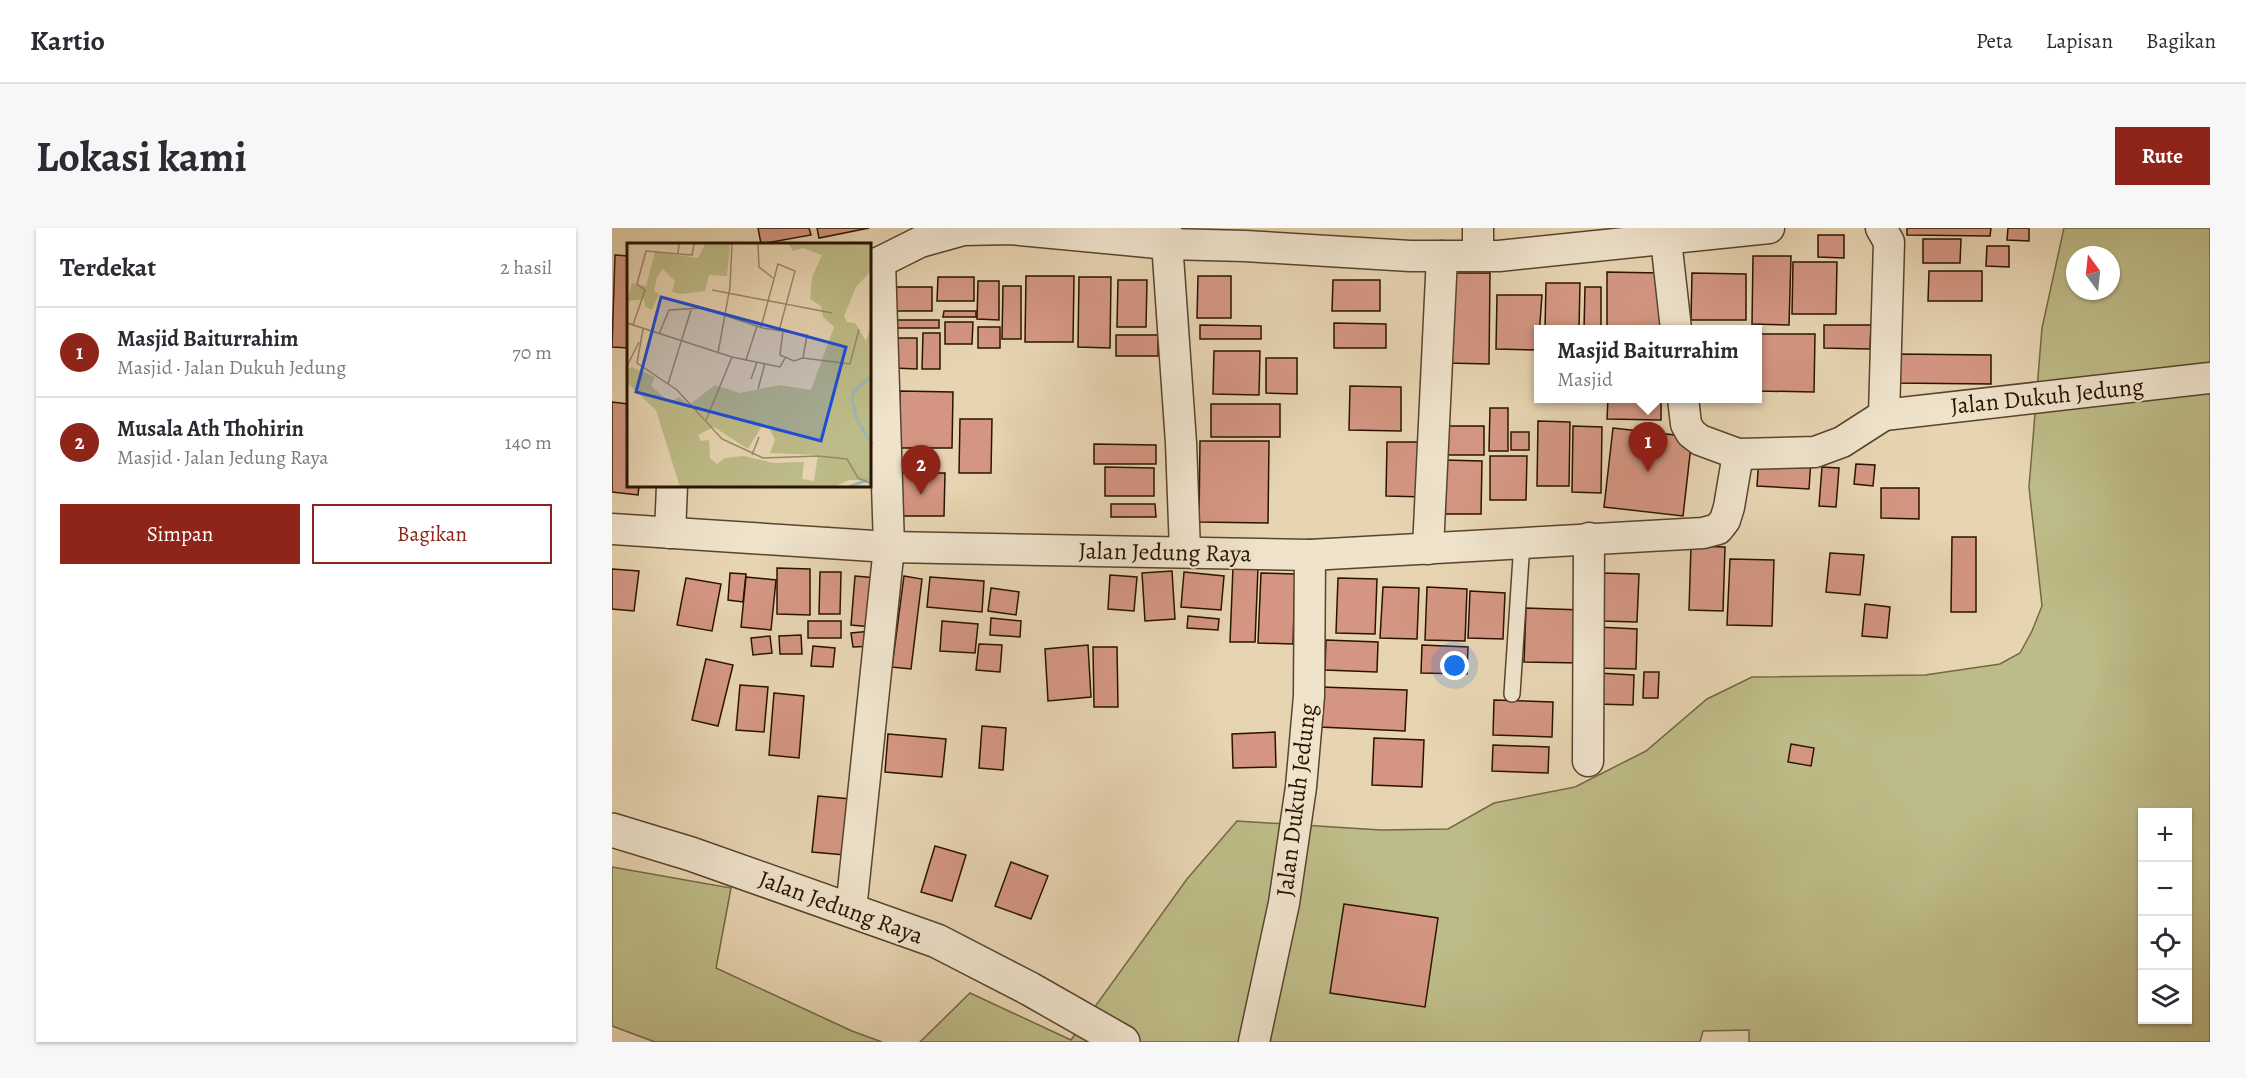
<!DOCTYPE html>
<html lang="id">
<meta charset="utf-8">
<style>
:root{--surface:#fff;--page:#f7f7f7;--text:#2b2b33;--muted:#7c7c81;--line:#e1e1e2;--accent:#8f2418}
body{margin:0;font-family:Alegreya,serif;background:var(--page);color:var(--text)}
.controls{position:absolute;right:18px;bottom:18px;display:grid;overflow:hidden;border-radius:0px;box-shadow:0 2px 4px #0004}
.controls button{width:54px;height:54px;display:grid;place-items:center;padding:0;border:0;border-bottom:2px solid var(--line);background:var(--surface);color:var(--text);font:30px sans-serif}
.compass{position:absolute;left:1454px;top:18px;width:54px;height:54px;border-radius:50%;background:var(--surface);box-shadow:0 2px 4px #0004;rotate:345deg}
.you{position:absolute;left:843px;top:438px;width:21px;height:21px;margin:-15px;border:4px solid #fff;border-radius:50%;background:#1a73e8;box-shadow:0 0 0 9px #1a73e833}
.badge{display:grid;place-items:center;width:39px;height:39px;border-radius:50%;background:var(--accent);color:#fff;font-size:20px;font-weight:700}
.pin{position:absolute;translate:-50% -50px;filter:drop-shadow(0 2px 3px #0008)}
.pin::after{content:'';position:absolute;top:32px;width:21px;height:18px;background:inherit;clip-path:polygon(0 0,100% 0,50% 100%)}
.popup{position:absolute;left:922px;top:97px;width:228px;height:78px;box-sizing:border-box;display:grid;place-content:center;border-radius:0px;background:var(--surface);filter:drop-shadow(0 2px 4px #0005);font-size:20px;white-space:nowrap;color:var(--muted)}
.popup b{font-size:22px;color:var(--text)}
.popup::after{content:'';position:absolute;left:50%;top:100%;margin-left:-12px;border:12px solid transparent;border-top-color:var(--surface)}
.list{margin:0;padding:0;list-style:none}
h2{display:flex;justify-content:space-between;align-items:center;height:78px;margin:0;padding:0 24px;font-size:26px}
h2 small{font-size:20px;font-weight:400;color:var(--muted)}
.list li{display:grid;grid-template-columns:39px 1fr auto;gap:18px;align-items:center;box-sizing:border-box;height:90px;padding:0 24px;border-top:2px solid var(--line)}
.list b{display:block;font-size:22px;white-space:nowrap}
.list p{margin:0;font-size:20px;white-space:nowrap;color:var(--muted)}
.list em{font-size:20px;font-style:normal;color:var(--muted)}
.actions{display:flex;gap:12px;padding:18px 24px}
.actions a{flex:1;padding:14px 0;border:2px solid var(--accent);border-radius:0px;text-align:center;font-size:21px;color:var(--accent)}
.actions .main{background:var(--accent);color:#fff}
.icon{flex:none;width:33px;height:33px;fill:none;stroke:currentColor;stroke-width:2;stroke-linecap:round;stroke-linejoin:round}
.map{position:relative;flex:none;width:1598px;height:814px;overflow:hidden;border-radius:0px}
header{display:flex;align-items:center;gap:36px;box-sizing:border-box;height:84px;padding:0 30px;background:var(--surface);border-bottom:2px solid var(--line)}
header strong{font-size:28px}
nav{display:flex;gap:33px;margin-inline-start:auto;font-size:21px}
.intro{display:flex;align-items:center;justify-content:space-between;box-sizing:border-box;height:144px;padding:0 36px}
h1{margin:0;font-size:42px}
.button{padding:15px 27px;border-radius:0px;background:var(--accent);color:#fff;font-size:21px;font-weight:700}
main{display:flex;gap:36px;padding:0 36px}
aside{flex:1;background:var(--surface);border-radius:0px;box-shadow:0 2px 4px #0004}
.map>svg:first-child{display:block}
.green{fill:#bdbb87;stroke:#746844;stroke-width:1.5;fill-rule:evenodd}
.building{fill:#d49682;stroke:#2a1400;stroke-width:1.5}
.lines{fill:none;stroke-linecap:round;stroke-linejoin:round}
.service-casing{stroke:#59442c;stroke-width:18}
.minor-casing{stroke:#59442c;stroke-width:33}
.tertiary-casing{stroke:#59442c;stroke-width:36}
.service{stroke:#efe3cc;stroke-width:15}
.minor{stroke:#efe3cc;stroke-width:30}
.tertiary{stroke:#efe3cc;stroke-width:33}
.labels{text-anchor:middle;dominant-baseline:central;stroke-width:4.5;stroke-linejoin:round;paint-order:stroke}
.street-label{font-size:24px;fill:#2a1400;stroke:#efe3cc}
.inset-river{fill:none;stroke:#9ab6b6;stroke-width:3}
.inset-road{fill:none;stroke:#9b876a;stroke-width:1.5}
.view{fill:#1d4ed8;fill-opacity:0.15;stroke:#1d4ed8;stroke-width:3}
.inset-edge{fill:none;stroke:#2a1400;stroke-width:3}
</style>
<header>
<strong>Kartio</strong>
<nav><a>Peta</a><a>Lapisan</a><a>Bagikan</a></nav>
</header>
<div class="intro"><h1>Lokasi kami</h1><a class="button">Rute</a></div>
<main>
<aside>
<h2>Terdekat<small>2 hasil</small></h2>
<ul class="list">
<li><span class="badge">1</span><div><b>Masjid Baiturrahim</b><p>Masjid · Jalan Dukuh Jedung</p></div><em>70 m</em></li>
<li><span class="badge">2</span><div><b>Musala Ath Thohirin</b><p>Masjid · Jalan Jedung Raya</p></div><em>140 m</em></li>
</ul>
<div class="actions"><a class="main">Simpan</a><a>Bagikan</a></div>
</aside>
<div class="map">
<svg width="1598" height="814" viewBox="0 0 1598 814">
<rect width="100%" height="100%" fill="#e7d4b1"/>
<filter id="stains"><feTurbulence type="fractalNoise" baseFrequency=".00333" numOctaves="4"/><feColorMatrix values="0 0 0 0 .2 0 0 0 0 .09 0 0 0 0 .02 0 0 0 .5 -.17"/></filter>
<radialGradient id="worn" r=".72"><stop offset=".6" stop-color="#630" stop-opacity="0"/><stop offset="1" stop-color="#630" stop-opacity=".3"/></radialGradient>
<!-- green -->
<g class="green">
<path d="M1452,0H1598V814H1137V802L1091,803L1088,814H308L358,765L459,812L575,651L625,593L769,602L836,601L882,575L963,559L1034,523L1095,471L1140,449L1313,447L1388,436L1408,425L1420,403L1430,378L1417,259L1430,100ZM1463,27H1499V63H1463ZM1530,584H1576V792H1530Z"/>
<polygon points="0,639 119,660 104,740 240,803 270,814 43,814 0,798"/>
</g>
<!-- building -->
<g class="building">
<polygon points="146,0 197,0 199,7 149,16"/>
<polygon points="205,0 257,0 207,10"/>
<polygon points="1295,0 1379,0 1378,8 1295,7"/>
<polygon points="1396,0 1417,0 1417,13 1395,12"/>
<polygon points="1206,7 1232,7 1232,30 1206,29"/>
<polygon points="1311,11 1349,11 1348,35 1311,35"/>
<polygon points="1375,18 1397,18 1397,39 1374,38"/>
<polygon points="3,27 16,28 16,120 0,119"/>
<polygon points="1141,28 1179,28 1177,97 1140,96"/>
<polygon points="1181,34 1225,34 1224,86 1180,86"/>
<polygon points="1317,43 1370,43 1370,73 1316,73"/>
<polygon points="995,44 1048,45 1048,101 995,101"/>
<polygon points="836,45 878,45 877,136 835,135"/>
<polygon points="1080,45 1134,46 1134,92 1079,92"/>
<polygon points="414,48 462,48 461,114 413,114"/>
<polygon points="586,48 619,48 619,90 585,90"/>
<polygon points="326,49 362,49 362,73 325,73"/>
<polygon points="467,49 499,49 498,120 466,119"/>
<polygon points="506,52 535,52 534,99 505,99"/>
<polygon points="721,52 768,52 768,83 720,83"/>
<polygon points="366,53 387,53 387,92 365,91"/>
<polygon points="934,55 968,55 967,101 933,101"/>
<polygon points="391,58 409,58 409,111 390,111"/>
<rect x="280" y="59" width="40" height="24"/>
<polygon points="973,59 989,59 989,101 972,101"/>
<polygon points="885,67 930,67 926,122 884,121"/>
<polygon points="332,83 364,83 364,89 331,89"/>
<rect x="284" y="92" width="43" height="8"/>
<polygon points="333,94 361,94 360,116 333,116"/>
<polygon points="722,95 774,96 774,120 722,120"/>
<polygon points="588,97 649,98 649,111 588,111"/>
<polygon points="1212,97 1259,97 1258,121 1212,120"/>
<rect x="366" y="99" width="22" height="21"/>
<polygon points="311,105 328,105 328,141 310,141"/>
<polygon points="1146,106 1203,106 1202,164 1146,163"/>
<rect x="504" y="107" width="42" height="21"/>
<polygon points="283,110 305,110 305,141 282,140"/>
<polygon points="602,123 648,123 647,167 601,166"/>
<polygon points="1283,126 1379,127 1379,156 1282,155"/>
<polygon points="654,130 685,130 685,166 654,165"/>
<polygon points="738,158 789,159 789,203 737,202"/>
<polygon points="288,163 341,164 340,220 287,220"/>
<polygon points="996,170 1049,170 1049,192 995,191"/>
<polygon points="0,174 16,176 16,258 27,258 26,267 0,264"/>
<rect x="599" y="176" width="69" height="33"/>
<polygon points="878,180 896,180 896,223 877,223"/>
<polygon points="348,191 380,191 379,245 347,245"/>
<polygon points="926,193 958,194 957,258 925,258"/>
<rect x="831" y="198" width="41" height="29"/>
<polygon points="961,198 990,199 989,265 960,264"/>
<polygon points="1001,200 1080,209 1071,288 992,279"/>
<rect x="899" y="204" width="18" height="18"/>
<polygon points="588,213 657,213 656,295 587,294"/>
<polygon points="775,214 815,214 814,269 774,268"/>
<polygon points="482,216 544,217 544,236 482,236"/>
<polygon points="878,228 915,228 914,272 878,272"/>
<polygon points="1147,229 1199,232 1197,261 1145,258"/>
<polygon points="832,232 870,233 869,286 831,286"/>
<polygon points="1244,236 1263,237 1261,258 1242,256"/>
<polygon points="493,239 542,240 542,268 493,268"/>
<polygon points="1210,239 1227,240 1224,279 1207,278"/>
<polygon points="287,245 333,245 332,288 286,288"/>
<polygon points="1269,260 1307,260 1307,291 1269,290"/>
<polygon points="499,276 543,276 544,289 499,289"/>
<polygon points="1340,309 1364,309 1364,384 1339,384"/>
<polygon points="1079,318 1113,319 1111,383 1077,382"/>
<polygon points="1218,325 1252,327 1248,367 1214,364"/>
<polygon points="1118,331 1162,332 1160,398 1115,397"/>
<polygon points="621,339 646,340 643,414 618,414"/>
<polygon points="165,340 198,341 198,387 165,386"/>
<polygon points="0,341 27,343 22,383 0,381"/>
<polygon points="560,343 563,391 533,393 530,345"/>
<polygon points="208,344 229,344 228,386 207,386"/>
<polygon points="572,344 612,348 609,382 569,379"/>
<polygon points="118,345 134,346 131,374 116,372"/>
<polygon points="649,345 683,346 681,416 646,415"/>
<polygon points="990,345 1027,346 1025,394 988,393"/>
<polygon points="498,347 525,349 522,383 496,381"/>
<polygon points="243,348 265,350 260,399 239,397"/>
<polygon points="292,348 310,351 299,441 280,439"/>
<polygon points="134,349 164,352 159,402 129,399"/>
<polygon points="318,349 372,353 370,384 315,379"/>
<polygon points="74,350 109,356 100,403 65,397"/>
<polygon points="726,350 765,351 763,406 724,405"/>
<polygon points="771,359 807,360 805,411 768,410"/>
<polygon points="815,359 855,361 853,413 813,412"/>
<polygon points="379,360 407,364 404,387 376,383"/>
<polygon points="858,363 893,365 891,411 856,410"/>
<polygon points="1253,376 1278,379 1275,410 1250,408"/>
<polygon points="914,380 970,382 968,435 912,434"/>
<polygon points="576,388 607,391 606,402 575,400"/>
<polygon points="379,390 409,393 408,409 378,407"/>
<rect x="196" y="393" width="33" height="17"/>
<polygon points="330,393 366,396 363,425 328,423"/>
<polygon points="986,399 1025,401 1024,441 984,440"/>
<polygon points="260,403 262,418 241,419 239,405"/>
<polygon points="189,407 190,426 168,426 167,408"/>
<polygon points="158,408 160,425 141,427 139,410"/>
<polygon points="714,412 766,414 765,444 713,442"/>
<polygon points="367,416 390,417 388,444 364,442"/>
<polygon points="476,417 479,469 436,473 433,421"/>
<polygon points="810,417 856,419 855,446 809,445"/>
<polygon points="201,418 223,420 221,439 199,438"/>
<polygon points="481,419 505,419 506,479 482,479"/>
<polygon points="94,431 121,437 106,498 80,492"/>
<polygon points="1032,444 1047,444 1046,470 1031,470"/>
<polygon points="985,445 1022,447 1021,477 984,476"/>
<polygon points="128,457 156,459 152,504 124,502"/>
<polygon points="709,459 795,462 793,503 708,499"/>
<polygon points="162,465 192,468 187,530 157,527"/>
<polygon points="882,472 941,474 940,509 881,507"/>
<polygon points="370,498 394,500 391,542 367,540"/>
<polygon points="663,504 664,539 621,540 620,506"/>
<polygon points="276,506 334,511 330,549 273,544"/>
<polygon points="762,510 812,512 810,559 760,557"/>
<polygon points="1179,516 1202,520 1199,538 1176,534"/>
<polygon points="881,517 937,519 936,545 880,543"/>
<polygon points="206,568 239,571 233,627 200,624"/>
<polygon points="323,618 354,627 340,673 309,664"/>
<polygon points="399,634 436,648 419,691 383,678"/>
<polygon points="732,676 826,690 813,779 718,765"/>
</g>
<g class="lines">
<defs>
<polyline id="service" points="900,466 910,314"/>
<g id="minor">
<polyline points="554,0 569,215 573,323"/>
<polyline points="866,0 866,28"/>
<polyline points="1054,12 1064,101"/>
<polyline points="258,37 268,34 308,14 351,2 398,1 556,16 633,18 798,28 887,28 1157,0"/>
<polyline points="1071,170 1074,196 1079,205 1088,212 1126,226 1203,224 1230,214 1272,187 1277,14 1269,0"/>
<polyline points="1272,187 1598,150"/>
<polyline points="0,301 277,319 698,327 1091,305 1106,301 1113,292 1117,279 1126,226"/>
<polyline points="58,305 60,258"/>
<polyline points="816,321 830,28"/>
<polyline points="976,533 977,310"/>
<polyline points="239,682 277,319 268,34"/>
<polyline points="642,814 672,675 689,559 697,468 698,327"/>
</g>
<polyline id="tertiary" points="0,602 79,626 325,713 418,761 511,814"/>
</defs>
<!-- service casing -->
<use href="#service" class="service-casing"/>
<!-- minor casing -->
<use href="#minor" class="minor-casing"/>
<!-- tertiary casing -->
<use href="#tertiary" class="tertiary-casing"/>
<!-- service -->
<use href="#service" class="service"/>
<!-- minor -->
<use href="#minor" class="minor"/>
<!-- tertiary -->
<use href="#tertiary" class="tertiary"/>
</g>
<g class="labels">
<!-- street labels -->
<g class="street-label">
<text transform="translate(1435 168) rotate(-6)">Jalan Dukuh Jedung</text>
<text transform="translate(553 324) rotate(1)">Jalan Jedung Raya</text>
<text transform="translate(684 572) rotate(-83)">Jalan Dukuh Jedung</text>
<text transform="translate(229 679) rotate(20)">Jalan Jedung Raya</text>
</g>
</g>
<!-- overview -->
<g transform="translate(15 15)">
<rect width="244" height="244" fill="#e7d4b1"/>
<path d="M78,1H103L100,33L82,32L78,48L54,51L45,49L48,38L36,26L30,34L27,48L32,51L25,67L18,63L17,56L0,58L5,40L19,43L28,9L71,15ZM161,1H244V28L229,44L217,73L220,79L228,80L239,98L244,81V237H222L207,244H53L29,167L0,140V126L5,124L28,134L24,143L43,159L52,154L62,162L88,142L113,150L152,142L184,147L207,84L196,74L194,63L183,56L185,34L195,12L176,5L166,8ZM136,181L141,182L148,197L143,210L191,212L187,238L175,236L177,219L146,220L117,213L98,215L90,221L83,215L82,197L74,198L71,192L87,184L121,206Z" fill="#bdbb87" fill-rule="evenodd"/>
<path class="inset-river" d="M245,133L227,148L225,156L230,177L245,201M222,244L245,235"/>
<path class="inset-road" d="M131,1L132,24L146,35M51,11L65,12L67,1M85,47L205,70M0,80L105,114L153,124L158,115M6,82L18,47L10,41L19,8L51,11L52,1M134,84L151,21L168,28L152,88M16,86L10,120L50,147L95,196L136,215L191,213L220,216L231,235L245,241M32,91L42,67L75,65L136,85L180,92L176,115L167,118L153,112L156,88M91,110L103,44L105,1M176,115L223,121L232,86M119,117L130,83M0,123L12,99M124,136L130,119M41,141L64,67M131,146L138,120M79,177L105,114M125,212L132,194"/>
<path class="view" d="M34,54L219,104L194,198L9,149Z"/>
<rect width="244" height="244" class="inset-edge"/>
</g>
<rect width="100%" height="100%" filter="url(#stains)"/>
<rect width="100%" height="100%" fill="url(#worn)"/>
</svg>
<div class="controls">
<button>+</button>
<button>−</button>
<button><svg class="icon" aria-label="locate" viewBox="0 0 24 24"><circle cx="12" cy="12" r="6"/><path d="M12 2v4M12 18v4M2 12h4M18 12h4"/></svg></button>
<button><svg class="icon" aria-label="layers" viewBox="0 0 24 24"><path d="M12 4l9 5-9 5-9-5zM3 14l9 5 9-5"/></svg></button>
</div>
<svg class="compass" viewBox="-18 -18 36 36"><path d="M0-13l5 13h-10z" fill="#e53935"/><path d="M0 13l5-13h-10z" fill="#7c7c81"/></svg>
<div class="you"></div>
<div class="pin badge" style="left:1036px;top:244px">1</div>
<div class="popup"><b>Masjid Baiturrahim</b>Masjid</div>
<div class="pin badge" style="left:309px;top:267px">2</div>
</div>
</main>
